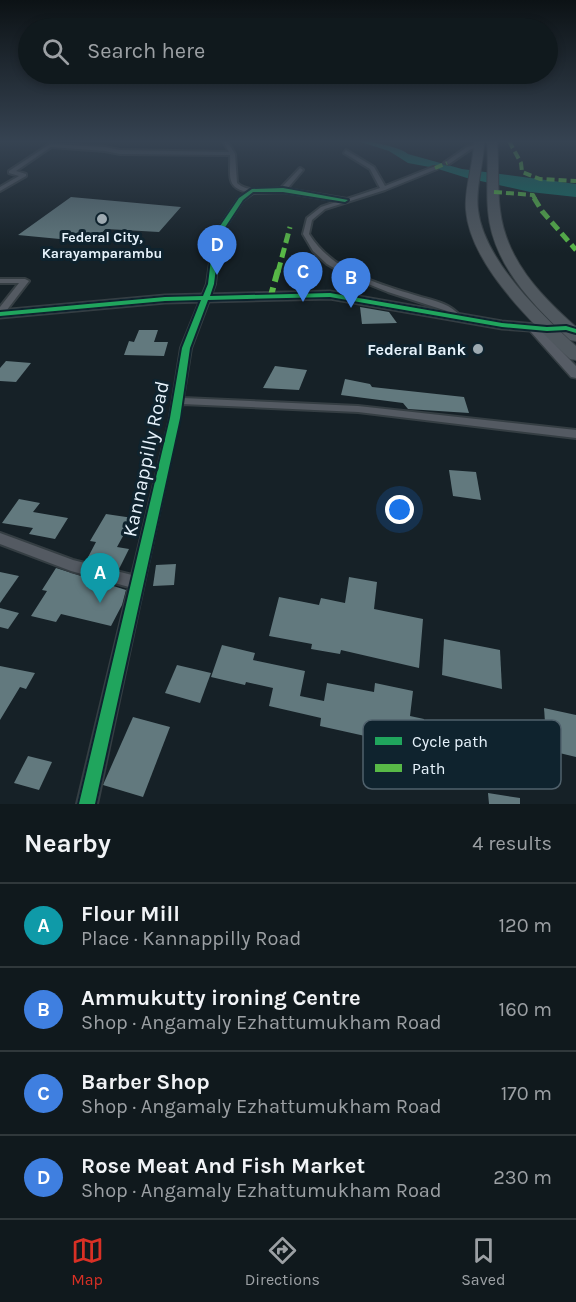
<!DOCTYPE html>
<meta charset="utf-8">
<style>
:root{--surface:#10191d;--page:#192226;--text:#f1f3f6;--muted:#9ca0a4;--line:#30383b;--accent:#d93025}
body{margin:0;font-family:Karla,sans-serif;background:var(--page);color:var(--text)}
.you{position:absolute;left:400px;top:510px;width:21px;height:21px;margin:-15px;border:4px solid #fff;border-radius:50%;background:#1a73e8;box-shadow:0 0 0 9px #1a73e833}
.badge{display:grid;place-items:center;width:39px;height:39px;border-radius:50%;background:var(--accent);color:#fff;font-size:20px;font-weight:700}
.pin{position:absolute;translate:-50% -50px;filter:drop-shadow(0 2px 3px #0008)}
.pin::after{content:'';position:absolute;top:32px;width:21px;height:18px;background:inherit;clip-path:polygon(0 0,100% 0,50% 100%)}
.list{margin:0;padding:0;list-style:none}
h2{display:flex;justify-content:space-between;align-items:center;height:78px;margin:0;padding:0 24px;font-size:26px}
h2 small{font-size:20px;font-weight:400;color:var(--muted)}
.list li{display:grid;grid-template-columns:39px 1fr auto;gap:18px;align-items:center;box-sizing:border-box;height:84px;padding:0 24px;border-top:2px solid var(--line)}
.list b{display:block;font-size:22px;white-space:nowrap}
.list p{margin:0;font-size:20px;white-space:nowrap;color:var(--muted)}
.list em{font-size:20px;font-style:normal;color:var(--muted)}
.icon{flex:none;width:33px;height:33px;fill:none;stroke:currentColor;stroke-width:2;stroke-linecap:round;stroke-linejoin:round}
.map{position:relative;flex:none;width:576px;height:804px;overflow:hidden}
.search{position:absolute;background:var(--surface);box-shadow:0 3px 9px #0003;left:18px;right:18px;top:18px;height:66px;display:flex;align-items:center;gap:15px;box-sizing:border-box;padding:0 21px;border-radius:33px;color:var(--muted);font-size:22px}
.sheet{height:414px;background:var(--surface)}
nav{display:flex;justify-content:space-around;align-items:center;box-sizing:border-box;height:84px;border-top:2px solid var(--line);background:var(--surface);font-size:16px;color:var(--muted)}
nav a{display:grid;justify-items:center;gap:3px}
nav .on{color:var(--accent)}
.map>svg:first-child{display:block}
.water{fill:#117166}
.building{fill:#62797e}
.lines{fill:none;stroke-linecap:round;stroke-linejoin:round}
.street-casing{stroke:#353e43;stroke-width:4}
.secondary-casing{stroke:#353e43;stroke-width:3}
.highway-casing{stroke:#353e43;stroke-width:2}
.street{fill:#545a62;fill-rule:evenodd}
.secondary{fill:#565c65;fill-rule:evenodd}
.highway{fill:#50585f;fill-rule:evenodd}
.quiet-far2{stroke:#58b947;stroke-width:4;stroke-dasharray:8 4;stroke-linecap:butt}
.quiet-far1{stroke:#58b947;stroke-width:5;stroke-dasharray:10 5;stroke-linecap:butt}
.quiet{stroke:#58b947;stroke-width:6;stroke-dasharray:12 6;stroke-linecap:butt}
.cycleway-casing{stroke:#0f232e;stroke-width:4}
.cycleway{fill:#20a55d;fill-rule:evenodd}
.poi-dot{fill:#9eaab1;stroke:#0f232e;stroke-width:2}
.labels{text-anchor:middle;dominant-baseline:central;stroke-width:6;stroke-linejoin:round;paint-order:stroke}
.far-poi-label{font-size:14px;font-weight:bold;fill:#e7f3fc;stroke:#0f232e}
.poi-label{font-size:16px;font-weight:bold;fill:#e7f3fc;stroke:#0f232e;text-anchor:end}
.near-street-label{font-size:20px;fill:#e7f3fc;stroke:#0f232e}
.key{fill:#0f232e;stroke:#50616c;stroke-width:1.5}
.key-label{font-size:16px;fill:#e7f3fc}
</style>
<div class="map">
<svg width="576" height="804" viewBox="0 0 576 804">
<rect width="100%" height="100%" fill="#162127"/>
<!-- water -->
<path class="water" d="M358,141C369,141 401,147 408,154L462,169L576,184V197L530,192L467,178L435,168L408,163L389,151Z"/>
<!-- building -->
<g class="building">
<polygon points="71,197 181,207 159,232 106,229 91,242 18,235"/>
<polygon points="360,307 389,312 397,323 362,324"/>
<polygon points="139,330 158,330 154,342 168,342 164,356 124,355 129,341 134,342"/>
<polygon points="6,361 31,363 16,382 0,381 0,368"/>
<polygon points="275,366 307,370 299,390 263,388"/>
<polygon points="345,379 370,384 372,387 464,397 469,413 408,409 403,403 341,395"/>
<polygon points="449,470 476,472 481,500 453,496"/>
<polygon points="19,499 40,503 33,512 68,518 55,539 29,534 33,528 2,523"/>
<polygon points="106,514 133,518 117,547 129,549 119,569 86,561 96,542 90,541"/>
<polygon points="176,564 174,585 153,586 156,565"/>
<polygon points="56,568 126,590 122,605 111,626 61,614 56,622 31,616 47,591 42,590"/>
<polygon points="0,572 19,576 0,603"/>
<polygon points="349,577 377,582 374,609 423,619 419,668 341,650 340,654 311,649 312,644 269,636 279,597 319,605 321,598 345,603"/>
<polygon points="0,608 19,613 8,629 0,627"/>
<polygon points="444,639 500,650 502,689 442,675"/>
<polygon points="222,645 255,653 253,660 305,671 300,696 324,701 327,683 374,692 375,683 413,691 410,716 424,719 422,745 366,731 365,736 320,726 321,718 269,706 273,688 246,682 245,685 211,677"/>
<polygon points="177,665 211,673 200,703 165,693"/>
<polygon points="0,666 35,673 26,689 20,687 0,720"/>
<polygon points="544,708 576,715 576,757 547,750"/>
<polygon points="133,717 170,727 143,797 103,785"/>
<polygon points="28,756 52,762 39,790 14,783"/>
<polygon points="488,793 520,798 520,804 489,804"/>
</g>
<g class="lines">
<defs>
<g id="street">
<path d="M223,141H227L235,154L237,183C248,193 267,189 281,188L300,168L303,170L287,189L347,199L380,188L370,169L344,153L346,150L374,167L385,186L433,167H437V169L385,190L325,209L312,220L309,234C334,273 379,284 421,297C436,301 451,304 461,317L457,320L454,319L447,311L388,292L346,275L327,264L313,251L303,234L307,218L321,207L339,201L283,192L253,193L243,200L220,235L215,284L191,348L183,398L358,406L576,430V438L358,412L182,404L97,804H77L129,587L71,571L0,544V533L73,560L132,575L170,418L181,348L207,284L214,235L239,198L247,192C225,187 231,175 230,155L120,154L105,151L51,147L16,171L26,174V176L0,191V187L19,176L9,173V171L50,144L105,147L120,150L229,152Z"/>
<polygon points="479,144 481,146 471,149 449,164 444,163 467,147"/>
<polygon points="0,279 25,279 29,281 3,315 0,316 0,307 19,283 0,283"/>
</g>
<polygon id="secondary" points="330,291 502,321 547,325 566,324 576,327 576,335 565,332 544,333 576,366 576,378 571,377 530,331 502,329 330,299 165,303 0,318 0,310 165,295"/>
<g id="highway">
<path d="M474,141H484C484,164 475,187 478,210C484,260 540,313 576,346V360L570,359C532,323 470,264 466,210C464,187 474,164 474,141Z"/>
<path d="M487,141H497C499,164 497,187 500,210C506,260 540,295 576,327V341L570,340C532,304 492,264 488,210C486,187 489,164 487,141Z"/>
</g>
</defs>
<!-- street casing -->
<use href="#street" class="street-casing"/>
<!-- secondary casing -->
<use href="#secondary" class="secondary-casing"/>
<!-- highway casing -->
<use href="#highway" class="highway-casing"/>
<!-- street -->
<use href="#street" class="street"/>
<!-- secondary -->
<use href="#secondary" class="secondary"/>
<!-- highway -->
<use href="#highway" class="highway"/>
<!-- quiet-far2 -->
<g class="quiet-far2">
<polyline points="509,141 521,163 522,172 540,179 576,181"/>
<polyline points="435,168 447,163"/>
<polyline points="494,192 533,195 535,199"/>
</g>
<!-- quiet-far1 -->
<g class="quiet-far1">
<polyline points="534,198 542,211 576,250"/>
<polyline points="278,272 290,227"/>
</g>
<!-- quiet -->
<polyline class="quiet" points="270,299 278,270"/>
<defs>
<polygon id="cycleway" points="283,188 348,200 345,202 283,192 253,192 243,200 220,235 214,284 210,296 330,293 502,323 547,327 566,326 576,329 576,333 566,330 547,331 502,327 330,297 208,300 190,348 180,418 95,804 79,804 170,418 182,348 201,300 165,301 0,316 0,312 165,297 203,296 208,284 214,235 239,198 252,189"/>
</defs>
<!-- cycleway casing -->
<use href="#cycleway" class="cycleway-casing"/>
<!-- cycleway -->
<use href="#cycleway" class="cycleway"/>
</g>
<!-- sky -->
<linearGradient id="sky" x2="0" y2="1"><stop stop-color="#0c1215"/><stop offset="0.56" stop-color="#364352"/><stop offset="1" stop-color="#364352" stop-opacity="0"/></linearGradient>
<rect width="576" height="253" fill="url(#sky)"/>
<!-- markers -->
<g class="poi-dot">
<circle cx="102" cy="219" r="6"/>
<circle cx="478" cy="349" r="6"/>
</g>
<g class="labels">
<!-- far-poi labels -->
<g class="far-poi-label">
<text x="102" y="237">Federal City,<tspan x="102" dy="16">Karayamparambu</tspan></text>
</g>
<!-- poi labels -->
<g class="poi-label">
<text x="466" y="349">Federal Bank</text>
</g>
<!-- near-street labels -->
<g class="near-street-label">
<text transform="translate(146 459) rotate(-78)">Kannappilly Road</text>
</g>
</g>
<!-- legend -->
<rect x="363" y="720" width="198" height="69" rx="9" class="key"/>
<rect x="375" y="737" width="27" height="8" fill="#20a55d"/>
<rect x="375" y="764" width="27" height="8" fill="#58b947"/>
<g class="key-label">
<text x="412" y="747">Cycle path</text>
<text x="412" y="774">Path</text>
</g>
</svg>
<div class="you"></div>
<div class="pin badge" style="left:100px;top:603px;background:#0f9aa8">A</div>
<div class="pin badge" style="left:351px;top:308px;background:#3f7fe0">B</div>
<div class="pin badge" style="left:303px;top:302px;background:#3f7fe0">C</div>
<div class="pin badge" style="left:217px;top:275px;background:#3f7fe0">D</div>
<div class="search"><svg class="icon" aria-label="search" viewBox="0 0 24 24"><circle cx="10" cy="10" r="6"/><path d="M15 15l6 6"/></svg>Search here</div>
</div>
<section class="sheet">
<h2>Nearby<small>4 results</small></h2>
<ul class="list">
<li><span class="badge" style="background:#0f9aa8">A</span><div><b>Flour Mill</b><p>Place · Kannappilly Road</p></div><em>120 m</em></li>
<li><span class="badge" style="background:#3f7fe0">B</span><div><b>Ammukutty ironing Centre</b><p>Shop · Angamaly Ezhattumukham Road</p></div><em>160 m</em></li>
<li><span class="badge" style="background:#3f7fe0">C</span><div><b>Barber Shop</b><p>Shop · Angamaly Ezhattumukham Road</p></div><em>170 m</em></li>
<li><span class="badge" style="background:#3f7fe0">D</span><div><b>Rose Meat And Fish Market</b><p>Shop · Angamaly Ezhattumukham Road</p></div><em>230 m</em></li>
</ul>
</section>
<nav>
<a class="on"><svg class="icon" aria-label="map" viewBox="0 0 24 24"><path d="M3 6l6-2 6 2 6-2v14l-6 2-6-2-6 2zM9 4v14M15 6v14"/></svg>Map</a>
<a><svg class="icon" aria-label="directions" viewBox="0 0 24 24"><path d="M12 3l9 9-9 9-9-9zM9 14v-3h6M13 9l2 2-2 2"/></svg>Directions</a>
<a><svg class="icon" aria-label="saved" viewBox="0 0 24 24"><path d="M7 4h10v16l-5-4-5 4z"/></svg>Saved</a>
</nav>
